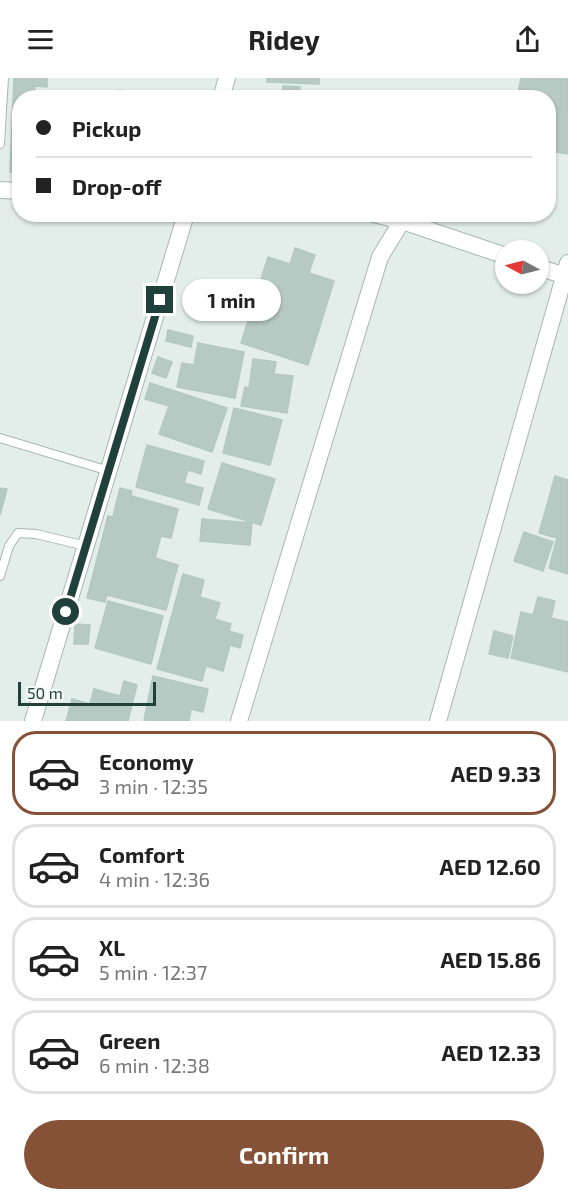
<!DOCTYPE html>
<html lang="en">
<head>
<meta charset="utf-8">
<style>
	body { margin:0; font-family:"Exo 2",sans-serif; background:#f6f6f6; color:#222; height:100vh; display:flex; flex-direction:column; font-size:22px; white-space:nowrap }
	* { box-sizing:border-box; margin:0 }
	p { font-size:20px; color:#767676 }
	.icon { flex:none; width:33px; height:33px; fill:none; stroke:currentColor; stroke-width:2; stroke-linecap:round; stroke-linejoin:round }
	.map { position:relative; height:643px; overflow:hidden }
	.panel { display:flex; flex-direction:column; background:#fff; flex:1 }
	.panel>* { flex:none }
	.hud { position:absolute; left:12px; top:12px; width:544px; height:132px; border-radius:24px; box-shadow:0 2px 4px #0004; display:grid; align-content:center; height:132px; padding:0 24px; background:#fff }
	.needle { width:39px; rotate:277deg }
	.buttons { position:absolute; left:495px; top:162px; display:grid; gap:12px }
	.buttons a { display:grid; place-items:center; width:54px; height:54px; border-radius:50%; background:#fff; box-shadow:0 2px 4px #0004; font-size:30px }
	.scale { position:absolute; left:18px; bottom:15px; width:138px; box-sizing:border-box; padding-left:6px; border:3px solid #20413b; border-top:0; font-size:16px; line-height:21px; white-space:nowrap; color:#20413b; -webkit-text-stroke:4px #f4faf7; paint-order:stroke }
	.end { position:absolute; width:27px; height:27px; margin:-14px; border:8px solid #20413b; background:#fff; box-shadow:0 0 0 3px #fff }
	.from { border-radius:50% }
	.bubble { position:absolute; height:42px; border-radius:21px; background:#fff; box-shadow:0 2px 4px #0004; font-size:20px; font-weight:700; line-height:42px; text-align:center }
	.hud b { display:flex; align-items:center; gap:21px; height:57px; font-size:22px }
	.hud b+b { border-top:2px solid #e0e0e0 }
	.hud i { width:15px; height:15px; background:#222 }
	ul { padding:10px 0 0; list-style:none }
	li { display:flex; align-items:center; gap:18px; height:84px; margin:0 12px 9px; padding:0 12px; border:3px solid #e0e0e0; border-radius:24px }
	li div { flex:1 }
	li b { display:block; font-size:22px }
	li em { font-style:normal; font-weight:700 }
	li.current { border-color:#855137 }
	li>.icon { width:54px; height:54px; stroke-width:1.5 }
	.cta { display:flex; gap:12px; margin-top:auto; padding:12px 24px }
	.cta a { flex:1; height:69px; border-radius:36px; background:#855137; color:#fff; font-size:24px; font-weight:700; line-height:69px; text-align:center }
	header { display:flex; justify-content:space-between; align-items:center; height:78px; padding:0 24px; background:#fff; font-size:27px; font-weight:700 }
	.map>svg:first-child { display:block }
	.building { fill:#b7c9c3; stroke:#b4c8c2; stroke-width:1.5 }
	.lines { fill:none; stroke-linecap:round; stroke-linejoin:round }
	.lane-casing { stroke:#a5b7b2; stroke-width:10 }
	.street-casing { stroke:#a5b7b2; stroke-width:18 }
	.lane { stroke:#fff; stroke-width:8 }
	.street { stroke:#fff; stroke-width:16 }
	.route { stroke:#20413b; stroke-width:8 }
</style>
</head>
<body>
<header><svg class="icon" aria-label="menu" viewBox="0 0 24 24"><path d="M4 6h16M4 12h16M4 18h16"/></svg>Ridey<svg class="icon" aria-label="share" viewBox="0 0 24 24"><path d="M12 15V3M7 8l5-5 5 5M5 13v7h14v-7"/></svg></header>
<div class="map">
<svg width="568" height="643" viewBox="0 0 568 643">
	<rect width="100%" height="100%" fill="#e3eeea"/>
	<g class="building">
		<path d="M14 0H47V9L35 8 34 20H20V94H10Z"/>
		<path d="M267 0H319V6L267 4Z"/>
		<path d="M521 0 568 1V76L549 73V20H517Z"/>
		<path d="M283 8 300 9V20H253V17L282 19Z"/>
		<path d="M121 12 122 20H59Z"/>
		<path d="M295 170 315 177 309 195 334 203 308 287 241 265 268 179 290 186Z"/>
		<path d="M168 252 193 258 191 269 166 263Z"/>
		<path d="M198 265 244 274 235 320 177 309 182 285 194 287Z"/>
		<path d="M158 279 172 284 166 300 152 295Z"/>
		<path d="M253 281 276 284 274 296 293 298 287 335 241 328 245 309 249 310Z"/>
		<path d="M150 305 227 330 212 374 159 356 169 328 145 321Z"/>
		<path d="M234 330 282 342 270 387 223 375Z"/>
		<path d="M147 367 204 383 201 396 188 392 184 405 203 410 199 427 136 409Z"/>
		<path d="M222 385 275 401 261 447 208 431Z"/>
		<path d="M555 398 568 402V496L549 490 557 460 539 455Z"/>
		<path d="M0 410 7 411 0 437Z"/>
		<path d="M120 410 132 413 125 441 113 438Z"/>
		<path d="M132 418 178 431 171 460 161 458 155 480 178 487 166 532 107 517 105 524 87 520 108 438 126 442Z"/>
		<path d="M202 441 252 445 250 467 200 463Z"/>
		<path d="M524 454 553 464 543 493 514 483Z"/>
		<path d="M183 496 204 502 200 519 220 525 215 541 231 546 229 553 243 557 240 570 230 567 223 593 206 588 202 603 157 591Z"/>
		<path d="M538 519 555 523 551 540 568 544V594L511 580 521 534 533 537Z"/>
		<path d="M108 523 163 538 151 586 95 570Z"/>
		<path d="M75 546 90 547 88 566H74Z"/>
		<path d="M494 553 513 558 508 580 489 576Z"/>
		<path d="M153 598 208 611 203 634 191 631 189 643 144 642Z"/>
		<path d="M124 603 137 607 128 643H66L72 621 90 626 94 611 120 618Z"/>
	</g>
	<g class="lines">
		<g class="lane-casing">
			<g id="lane">
				<path d="M0 66 4 0"/>
				<path d="M0 360 109 393"/>
				<path d="M0 498 9 468 18 455 36 456 86 468"/>
			</g>
		</g>
		<g class="street-casing">
			<g id="street">
				<path d="M221 20 227 0"/>
				<path d="M0 112 20 113"/>
				<path d="M374 136 402 143 506 178"/>
				<path d="M538 189 565 198"/>
				<path d="M33 643 186 136"/>
				<path d="M239 643 380 179 402 143"/>
				<path d="M438 643 568 185"/>
			</g>
		</g>
		<use href="#lane" class="lane"/>
		<use href="#street" class="street"/>
	</g>
	<g class="lines">
		<path class="route" d="M66 534 160 222"/>
	</g>
</svg>
<div class="buttons">
<a><svg class="needle" viewBox="-14 -14 28 28"><path d="M0-13l5 13h-10z" fill="#e53935"/><path d="M0 13l5-13h-10z" fill="#767676"/></svg></a>
</div>
<div class="scale">50 m</div>
<i class="end from" style="left:66px;top:534px"></i>
<i class="end" style="left:160px;top:222px"></i>
<div class="bubble" style="left:182px;top:201px;width:99px">1 min</div>
<div class="hud">
<b><i class="from"></i>Pickup</b>
<b><i></i>Drop-off</b>
</div>
</div>
<section class="panel">
<ul>
<li class="current"><svg class="icon" aria-label="car" viewBox="0 0 24 24"><path d="M5 17H2v-5l4-1 3-4h7l3 4 3 1v5h-3M9 17h6M6 11h13"/><circle cx="7" cy="17" r="2"/><circle cx="17" cy="17" r="2"/></svg><div><b>Economy</b><p>3 min · 12:35</p></div><em>AED 9.33</em></li>
<li><svg class="icon" aria-label="car" viewBox="0 0 24 24"><path d="M5 17H2v-5l4-1 3-4h7l3 4 3 1v5h-3M9 17h6M6 11h13"/><circle cx="7" cy="17" r="2"/><circle cx="17" cy="17" r="2"/></svg><div><b>Comfort</b><p>4 min · 12:36</p></div><em>AED 12.60</em></li>
<li><svg class="icon" aria-label="car" viewBox="0 0 24 24"><path d="M5 17H2v-5l4-1 3-4h7l3 4 3 1v5h-3M9 17h6M6 11h13"/><circle cx="7" cy="17" r="2"/><circle cx="17" cy="17" r="2"/></svg><div><b>XL</b><p>5 min · 12:37</p></div><em>AED 15.86</em></li>
<li><svg class="icon" aria-label="car" viewBox="0 0 24 24"><path d="M5 17H2v-5l4-1 3-4h7l3 4 3 1v5h-3M9 17h6M6 11h13"/><circle cx="7" cy="17" r="2"/><circle cx="17" cy="17" r="2"/></svg><div><b>Green</b><p>6 min · 12:38</p></div><em>AED 12.33</em></li>
</ul>
<div class="cta"><a>Confirm</a></div>
</section>
</body>
</html>
